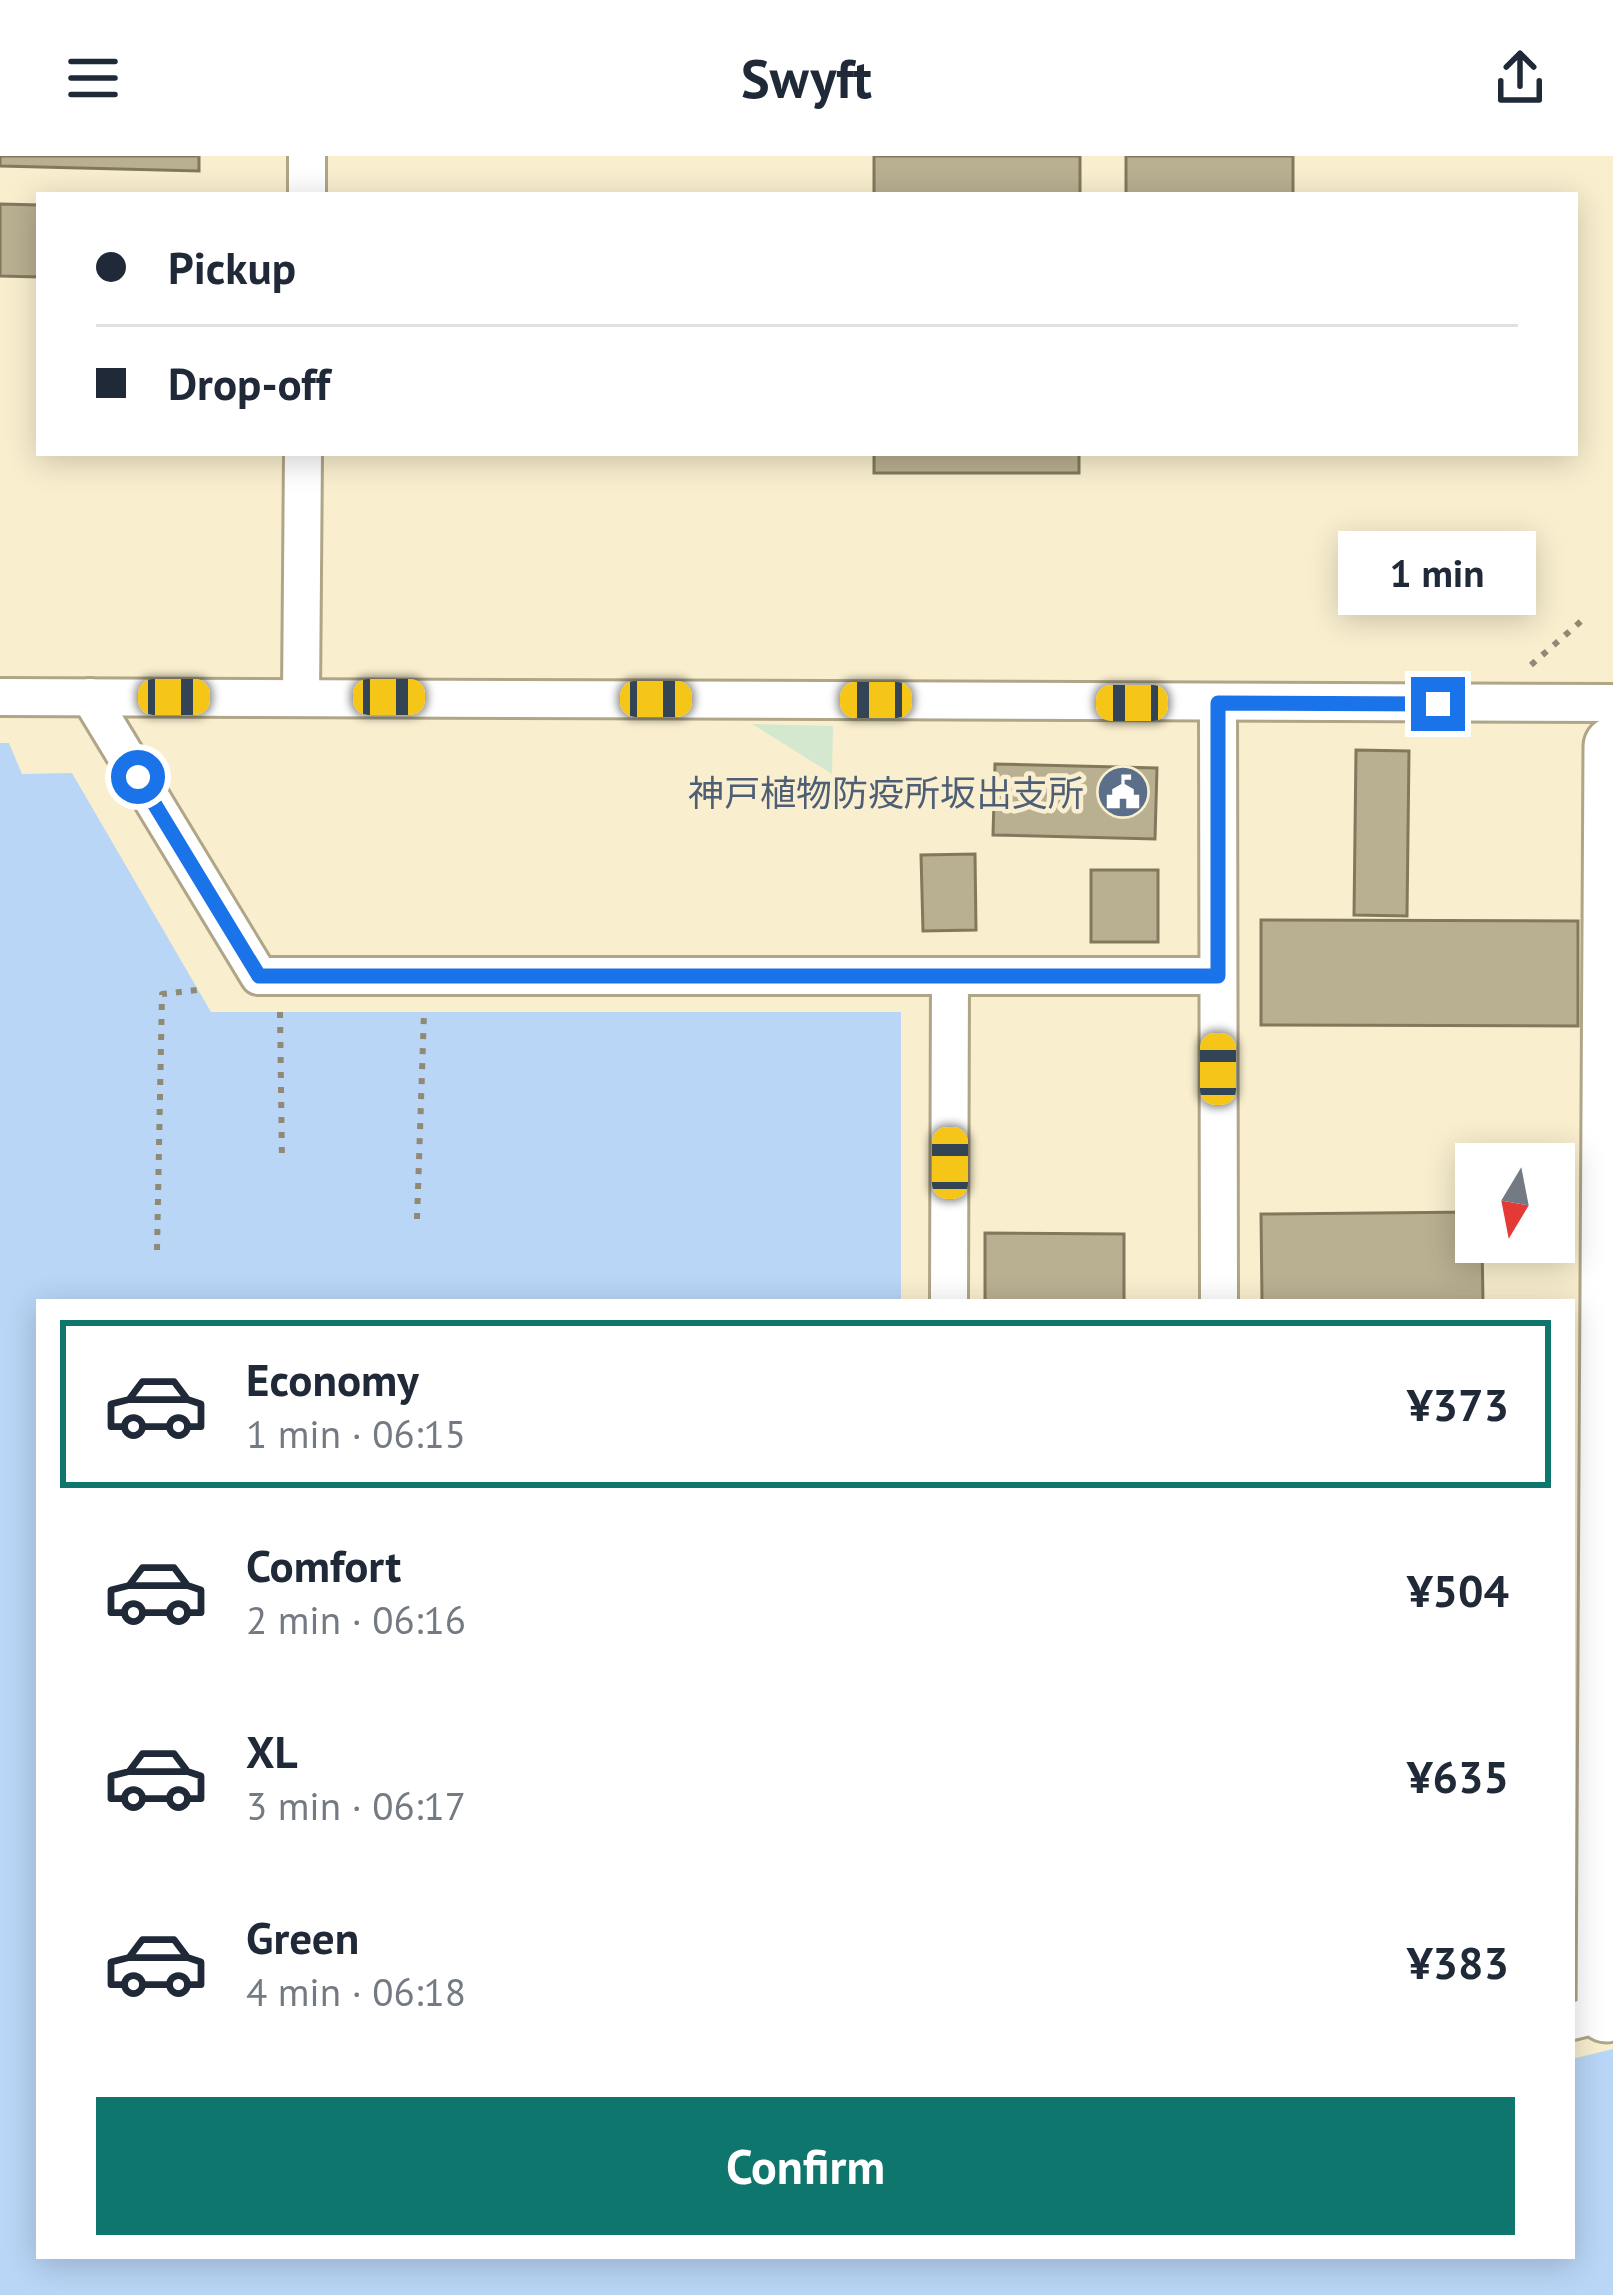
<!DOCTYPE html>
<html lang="en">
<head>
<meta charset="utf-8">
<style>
	body { margin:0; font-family:"PT Sans","Noto Sans JP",sans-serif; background:#f6f6f7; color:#1f2937; height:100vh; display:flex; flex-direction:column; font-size:45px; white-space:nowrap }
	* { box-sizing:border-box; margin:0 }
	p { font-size:39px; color:#747a83 }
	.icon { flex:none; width:66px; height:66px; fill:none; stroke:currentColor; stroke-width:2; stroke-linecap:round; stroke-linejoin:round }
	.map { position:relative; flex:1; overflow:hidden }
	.drawer { position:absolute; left:36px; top:1143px; width:1539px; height:960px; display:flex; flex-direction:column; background:#fff; border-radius:0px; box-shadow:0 6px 30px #0003 }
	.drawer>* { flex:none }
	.hud { position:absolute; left:36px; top:36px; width:1542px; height:264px; border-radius:0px; box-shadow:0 6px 30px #0003; display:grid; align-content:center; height:264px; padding:0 60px; background:#fff }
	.needle { width:78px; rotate:190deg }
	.tools { position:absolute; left:1455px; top:987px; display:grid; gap:24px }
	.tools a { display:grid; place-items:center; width:120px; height:120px; border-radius:0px; background:#fff; box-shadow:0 6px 30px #0003; font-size:60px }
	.end { position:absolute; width:54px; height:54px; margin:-27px; border:15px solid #1a73e8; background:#fff; box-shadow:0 0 0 6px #fff }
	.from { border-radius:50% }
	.bubble { position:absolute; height:84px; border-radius:0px; background:#fff; box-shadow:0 6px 30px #0003; font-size:39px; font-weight:600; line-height:84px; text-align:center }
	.car { position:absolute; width:36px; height:72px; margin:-36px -18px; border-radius:15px; box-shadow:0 0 9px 3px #0007; background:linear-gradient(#f5c518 24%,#345 0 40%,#f5c518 0 76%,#345 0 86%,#f5c518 0) }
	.hud b { display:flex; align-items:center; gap:42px; height:114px; font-size:45px }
	.hud b+b { border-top:3px solid #e0e1e3 }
	.hud i { width:30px; height:30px; background:#1f2937 }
	ul { padding:21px 0 0; list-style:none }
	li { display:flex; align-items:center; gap:36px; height:168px; margin:0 24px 18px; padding:0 36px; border:6px solid transparent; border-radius:0px }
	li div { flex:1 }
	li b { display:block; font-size:45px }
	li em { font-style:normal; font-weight:600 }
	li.active { border-color:#0f766e }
	li>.icon { width:108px; height:108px; stroke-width:1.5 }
	.button { display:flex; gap:24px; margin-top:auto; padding:24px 60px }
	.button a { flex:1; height:138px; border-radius:0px; background:#0f766e; color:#fff; font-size:48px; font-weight:600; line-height:138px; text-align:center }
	header { display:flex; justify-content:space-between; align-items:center; height:156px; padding:0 60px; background:#fff; font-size:54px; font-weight:600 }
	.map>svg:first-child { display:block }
	.green { fill:#d3e8ce }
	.water { fill:#b9d6f7 }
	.building { fill:#b9af91; stroke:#82795d; stroke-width:3 }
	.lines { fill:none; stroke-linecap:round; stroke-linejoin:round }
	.minor-casing { stroke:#afa587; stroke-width:42 }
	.primary-casing { stroke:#afa587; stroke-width:63 }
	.path { stroke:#908974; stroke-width:6; stroke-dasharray:6 9; stroke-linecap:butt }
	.minor { stroke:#fff; stroke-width:36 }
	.primary { stroke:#fff; stroke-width:57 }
	.route { stroke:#1a73e8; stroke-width:15 }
	.labels { text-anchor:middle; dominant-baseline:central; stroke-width:9; stroke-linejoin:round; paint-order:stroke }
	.service-label { font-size:36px; fill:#4e5e75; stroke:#f9efcf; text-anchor:end }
</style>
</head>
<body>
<header><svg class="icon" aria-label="menu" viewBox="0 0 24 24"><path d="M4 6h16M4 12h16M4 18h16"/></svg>Swyft<svg class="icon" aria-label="share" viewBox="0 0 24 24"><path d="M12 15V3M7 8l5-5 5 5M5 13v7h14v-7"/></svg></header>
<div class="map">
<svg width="1613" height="2139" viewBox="0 0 1613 2139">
	<rect width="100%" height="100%" fill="#f9efcf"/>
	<path class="green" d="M752 568 833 570 832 618Z"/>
	<path class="water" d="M0 587H9L22 618 72 617 211 856H901V1146H39V2100H1572V1903L1613 1893V2139H0Z"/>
	<g class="building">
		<path d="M0 0H199V15L0 10Z"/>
		<rect x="874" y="0" width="206" height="39"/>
		<rect x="1126" y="0" width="167" height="39"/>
		<path d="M0 48 39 49V121L0 120Z"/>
		<rect x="874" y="297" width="205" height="20"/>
		<path d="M1356 594 1409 595 1407 760 1354 759Z"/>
		<path d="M995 608 1157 612 1155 683 993 679Z"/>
		<path d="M975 698 976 774 923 775 921 699Z"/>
		<rect x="1091" y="714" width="67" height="72"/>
		<path d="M1261 764 1578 765V870L1261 869Z"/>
		<path d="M1476 1056V1086H1482L1483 1146H1262L1261 1058Z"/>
		<path d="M985 1077 1124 1078V1146H985Z"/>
	</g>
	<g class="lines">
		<g class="minor-casing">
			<g id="minor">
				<path d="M307 39V0"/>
				<path d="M301 540 303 297"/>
				<path d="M0 541 1613 547"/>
				<path d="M90 541 259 820H1218"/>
				<path d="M1218 547 1219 1146"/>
				<path d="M949 1146 950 823"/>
				<path d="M1572 1865 1613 1855"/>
			</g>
		</g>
		<g class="primary-casing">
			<path id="primary" d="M1606 1857 1613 590"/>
		</g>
		<g class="path">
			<path d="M1531 509 1587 460"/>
			<path d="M280 856 282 1006"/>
			<path d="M417 1063 424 857"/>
			<path d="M157 1094 162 838 197 834"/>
		</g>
		<use href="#minor" class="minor"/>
		<use href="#primary" class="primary"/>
	</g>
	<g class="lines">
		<path class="route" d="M138 621 259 820H1218V547L1438 548"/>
	</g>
	<defs>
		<g id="civic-disc" transform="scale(2.7)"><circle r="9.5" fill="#5c6f8a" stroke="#f9efcf"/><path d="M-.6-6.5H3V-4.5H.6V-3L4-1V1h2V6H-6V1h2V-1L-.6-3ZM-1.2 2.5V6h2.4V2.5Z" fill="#fff"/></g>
	</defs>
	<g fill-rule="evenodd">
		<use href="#civic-disc" x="1123" y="636"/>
	</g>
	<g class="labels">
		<g class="service-label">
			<text x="1084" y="636">神戸植物防疫所坂出支所</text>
		</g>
	</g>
</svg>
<div class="tools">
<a><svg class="needle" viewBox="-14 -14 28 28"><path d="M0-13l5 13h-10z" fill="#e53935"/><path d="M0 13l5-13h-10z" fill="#747a83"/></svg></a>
</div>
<i class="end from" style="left:138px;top:621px"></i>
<i class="end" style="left:1438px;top:548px"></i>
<div class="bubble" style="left:1338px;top:375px;width:198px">1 min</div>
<i class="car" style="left:174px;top:541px;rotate:90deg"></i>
<i class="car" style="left:389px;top:541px;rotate:90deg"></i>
<i class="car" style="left:656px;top:543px;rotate:90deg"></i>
<i class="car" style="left:876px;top:544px;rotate:270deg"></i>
<i class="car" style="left:1132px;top:547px;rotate:270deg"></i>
<i class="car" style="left:1218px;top:913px;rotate:0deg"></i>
<i class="car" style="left:950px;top:1007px;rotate:0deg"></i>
<div class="hud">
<b><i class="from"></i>Pickup</b>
<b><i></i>Drop-off</b>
</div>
<section class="drawer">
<ul>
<li class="active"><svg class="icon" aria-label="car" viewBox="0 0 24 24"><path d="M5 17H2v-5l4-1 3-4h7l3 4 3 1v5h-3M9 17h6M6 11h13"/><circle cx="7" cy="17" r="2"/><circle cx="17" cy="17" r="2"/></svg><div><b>Economy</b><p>1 min · 06:15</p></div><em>¥373</em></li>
<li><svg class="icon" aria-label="car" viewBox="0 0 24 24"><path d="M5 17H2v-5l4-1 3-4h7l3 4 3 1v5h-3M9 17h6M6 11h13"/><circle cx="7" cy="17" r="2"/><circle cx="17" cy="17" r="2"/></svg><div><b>Comfort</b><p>2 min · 06:16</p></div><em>¥504</em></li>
<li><svg class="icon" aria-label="car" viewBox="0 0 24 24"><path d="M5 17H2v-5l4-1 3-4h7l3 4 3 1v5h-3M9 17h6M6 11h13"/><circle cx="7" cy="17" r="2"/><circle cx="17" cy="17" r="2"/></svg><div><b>XL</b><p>3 min · 06:17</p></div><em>¥635</em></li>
<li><svg class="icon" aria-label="car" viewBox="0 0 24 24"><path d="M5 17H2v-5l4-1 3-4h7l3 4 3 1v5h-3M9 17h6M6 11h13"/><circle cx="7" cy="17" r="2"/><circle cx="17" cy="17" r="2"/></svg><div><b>Green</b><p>4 min · 06:18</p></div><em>¥383</em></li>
</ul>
<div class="button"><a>Confirm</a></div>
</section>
</div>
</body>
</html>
